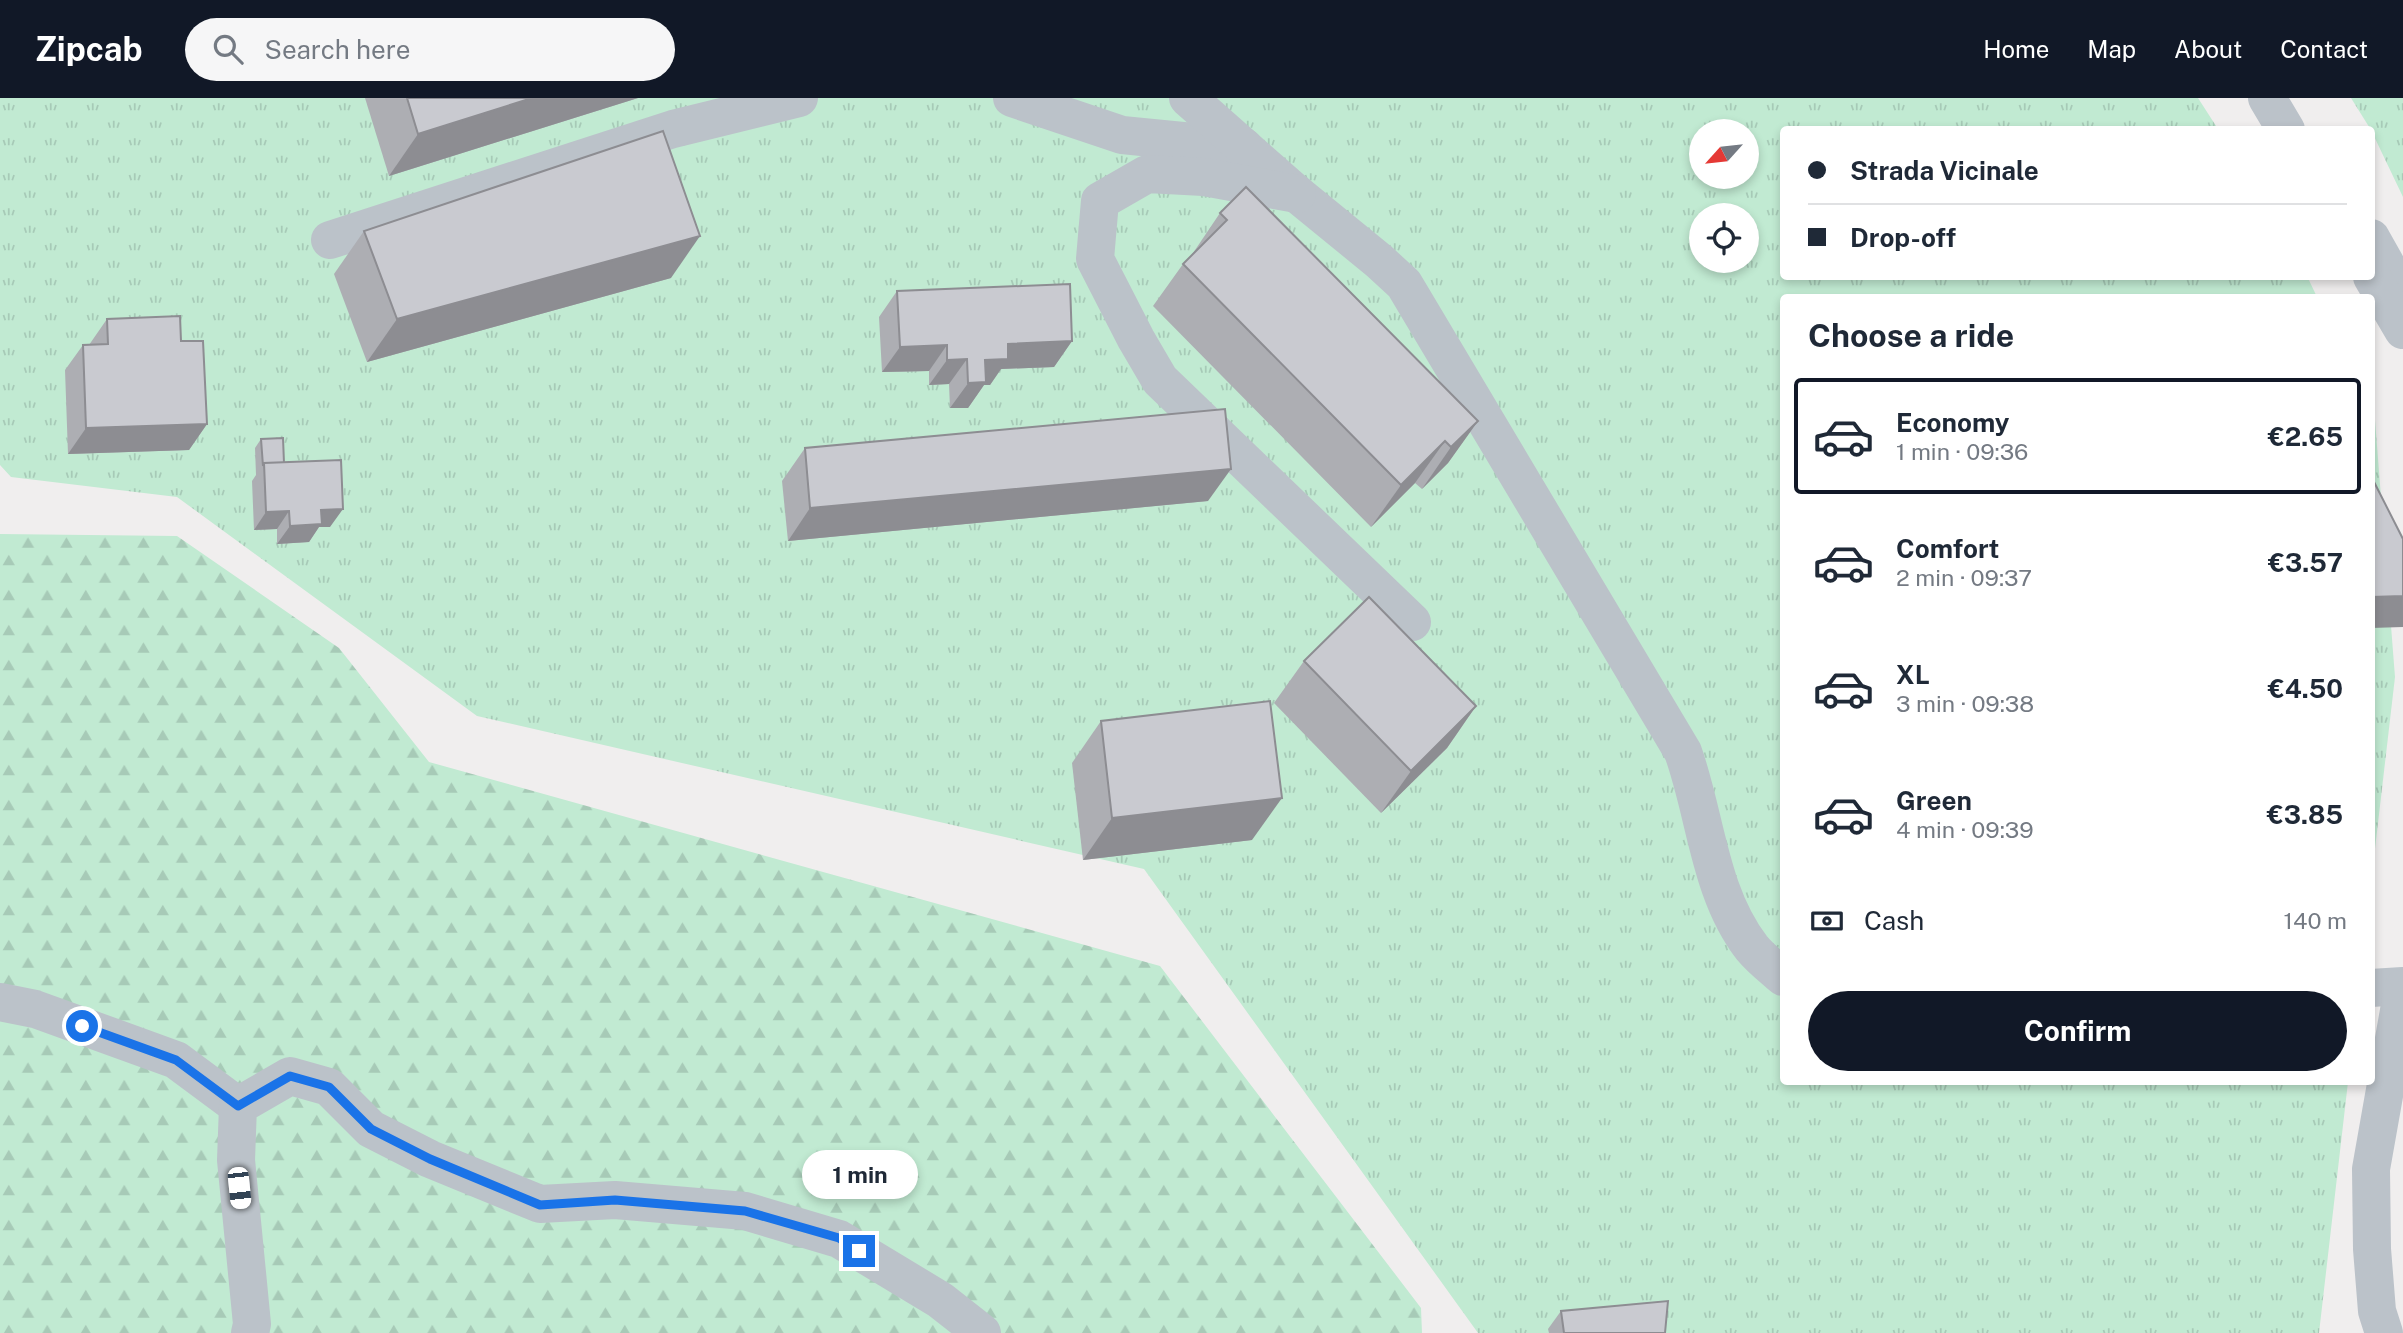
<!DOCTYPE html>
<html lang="en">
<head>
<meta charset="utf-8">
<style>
	body { margin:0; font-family:"Public Sans",sans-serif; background:#f6f6f7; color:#1f2937; height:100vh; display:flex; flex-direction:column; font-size:26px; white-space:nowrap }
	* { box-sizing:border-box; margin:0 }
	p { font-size:23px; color:#747a83 }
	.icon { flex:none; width:38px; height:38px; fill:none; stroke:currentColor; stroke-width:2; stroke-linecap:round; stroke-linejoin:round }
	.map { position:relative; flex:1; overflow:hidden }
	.panel { position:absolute; left:1780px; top:196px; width:595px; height:791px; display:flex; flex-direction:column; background:#fff; border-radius:7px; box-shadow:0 4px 10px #0003 }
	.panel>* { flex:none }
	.top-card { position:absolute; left:1780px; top:28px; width:595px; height:154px; border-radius:7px; box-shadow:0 4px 10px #0003; display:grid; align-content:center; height:154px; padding:0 28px; background:#fff }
	.needle { width:46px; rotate:243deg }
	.tools { position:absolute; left:1689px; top:21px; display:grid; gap:14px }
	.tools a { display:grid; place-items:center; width:70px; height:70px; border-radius:50%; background:#fff; box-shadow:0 4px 10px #0003; font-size:35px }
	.end { position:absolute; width:32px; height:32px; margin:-16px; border:9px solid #1a73e8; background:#fff; box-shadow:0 0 0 4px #fff }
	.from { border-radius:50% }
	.bubble { position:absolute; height:49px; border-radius:24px; background:#fff; box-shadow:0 4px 10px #0003; font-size:23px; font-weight:700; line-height:49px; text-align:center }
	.car { position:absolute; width:21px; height:42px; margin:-21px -10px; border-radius:9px; box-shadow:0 0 5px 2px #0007; background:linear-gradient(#fff 24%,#345 0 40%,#fff 0 76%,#345 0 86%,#fff 0) }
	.top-card b { display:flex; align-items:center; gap:24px; height:66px; font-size:26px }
	.top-card b+b { border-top:2px solid #e0e1e3 }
	.top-card i { width:18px; height:18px; background:#1f2937 }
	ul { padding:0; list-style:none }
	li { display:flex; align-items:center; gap:21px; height:116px; margin:0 14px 10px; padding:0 14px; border:4px solid transparent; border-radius:7px }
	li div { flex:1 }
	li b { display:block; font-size:26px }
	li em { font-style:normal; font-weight:700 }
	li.current { border-color:#111827 }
	li>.icon { width:63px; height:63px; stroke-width:1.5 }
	h2 { padding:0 28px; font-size:32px; line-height:84px }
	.pay { display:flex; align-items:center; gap:18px; height:77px; padding:0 28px; font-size:26px }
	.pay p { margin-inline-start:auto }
	.cta { display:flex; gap:14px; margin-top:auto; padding:14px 28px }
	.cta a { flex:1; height:80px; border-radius:42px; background:#111827; color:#fff; font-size:28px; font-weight:700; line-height:80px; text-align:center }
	header { display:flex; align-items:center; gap:42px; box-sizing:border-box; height:98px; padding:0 35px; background:#111827; color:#fff }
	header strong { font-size:33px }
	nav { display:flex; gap:38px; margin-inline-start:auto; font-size:24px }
	.search { width:490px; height:63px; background:#f6f6f7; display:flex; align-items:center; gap:18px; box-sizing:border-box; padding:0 24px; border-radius:38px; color:#747a83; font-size:26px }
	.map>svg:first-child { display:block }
	.grass { fill:url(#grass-tufts); fill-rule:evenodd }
	.forest { fill:url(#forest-firs) }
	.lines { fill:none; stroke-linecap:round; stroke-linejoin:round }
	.minor { stroke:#bbc2c9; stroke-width:38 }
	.wall { fill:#adaeb3 }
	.shaded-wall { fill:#8d8d92 }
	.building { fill:#c9cad0; stroke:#8d8d92; stroke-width:2 }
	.route { stroke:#1a73e8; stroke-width:9 }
</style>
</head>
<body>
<header>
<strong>Zipcab</strong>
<div class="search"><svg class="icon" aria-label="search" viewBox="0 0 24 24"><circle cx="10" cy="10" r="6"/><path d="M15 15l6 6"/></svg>Search here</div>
<nav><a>Home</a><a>Map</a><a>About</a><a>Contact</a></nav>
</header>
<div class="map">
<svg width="2403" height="1235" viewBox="0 0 2403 1235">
	<defs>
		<pattern id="grass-tufts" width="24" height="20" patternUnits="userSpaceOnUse" patternTransform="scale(1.75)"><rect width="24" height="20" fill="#c1ead2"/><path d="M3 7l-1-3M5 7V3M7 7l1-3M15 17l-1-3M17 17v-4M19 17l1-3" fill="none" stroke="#a7cab7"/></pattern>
		<pattern id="forest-firs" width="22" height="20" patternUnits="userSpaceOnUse" patternTransform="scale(1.75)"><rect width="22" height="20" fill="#c1ead2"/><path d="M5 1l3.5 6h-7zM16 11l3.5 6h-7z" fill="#a7cab7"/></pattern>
	</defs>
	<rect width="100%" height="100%" fill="#f0eeee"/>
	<g class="grass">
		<path d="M0 0H2198L2218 31 1783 32V178H2307L2317 199 1783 200V984H2348L2319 1235H1478L1144 771 477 618 177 399 11 379 0 367ZM1701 33H1746V79H1701ZM1701 117H1746V163H1701Z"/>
		<path d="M2351 0H2403V99L2371 32Z"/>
		<path d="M2371 316 2375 322 2395 579 2371 785Z"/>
	</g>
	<path class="forest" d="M0 436 177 438 339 550 429 664 1160 868 1421 1210 1422 1235H0Z"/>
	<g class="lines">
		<g class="minor">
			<path d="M1012 0 1122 37 1244 49"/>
			<path d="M1188 0 1297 96 1379 163 1404 186 1683 654C1706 718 1709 795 1752 850 1761 861 1773 870 1783 879"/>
			<path d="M2267 0 2286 32"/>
			<path d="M1297 96 1204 79 1147 76 1100 103 1095 161 1136 241 1160 282 1412 524"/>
			<path d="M2371 140 2403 197"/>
			<path d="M330 142 673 31 799 0"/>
			<path d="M2372 179 2403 232"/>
			<path d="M2371 890 2403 888"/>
			<path d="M0 904 35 911 176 962 238 1008"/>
			<path d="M250 1235 252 1226 236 1062 238 1008 290 978 329 989 371 1031 430 1061 540 1106 615 1102 745 1113 839 1141 940 1202 982 1235"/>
			<path d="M2384 1235 2377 1213 2372 1151 2371 1071 2403 890"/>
		</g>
	</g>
	<g class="wall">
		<path d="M365 0H638L389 78Z"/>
		<path d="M1220 115 1478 323 1448 365 1422 391 1415 385 1371 429 1153 208 1183 166 1191 158Z"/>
		<path d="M364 133 671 180 367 264 334 176Z"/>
		<path d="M897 193 1072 243 1054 269 1001 271 990 287H984L968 310H950L949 286 929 287V273L882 274 879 219Z"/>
		<path d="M107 221 181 243 207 326 189 352 68 356 65 272 83 247H89Z"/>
		<path d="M261 341 330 429H319L309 444 277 446V431L254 432 252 383 256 377 255 350Z"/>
		<path d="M805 350 1208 403 788 443 782 383Z"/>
		<path d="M1304 563 1476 608 1447 650 1381 715 1274 605Z"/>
		<path d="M1101 623 1252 742 1083 762 1072 665Z"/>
		<path d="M1561 1213 1665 1235H1549L1548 1231Z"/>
	</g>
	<g class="shaded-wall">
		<path d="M532 0H638L389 78 418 36Z"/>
		<path d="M700 138 671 180 367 264 397 221Z"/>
		<path d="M1072 243 1054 269 1001 271 990 287H984L968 310H950L985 262 1008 246Z"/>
		<path d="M947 247 929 273 882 274 900 249Z"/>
		<path d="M967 261 949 286 929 287 947 262Z"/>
		<path d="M1478 323 1448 365 1422 391 1451 349Z"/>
		<path d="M207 326 189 352 68 356 86 330Z"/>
		<path d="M1445 343 1415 385 1371 429 1401 387Z"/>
		<path d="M1231 371 1208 403 788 443 810 410Z"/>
		<path d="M343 411 330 429H319L309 444 277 446 290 428 321 412Z"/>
		<path d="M289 413 277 431 254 432 266 414Z"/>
		<path d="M2403 498V529L2371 530V499Z"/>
		<path d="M1476 608 1447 650 1381 715 1411 673Z"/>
		<path d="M1282 700 1252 742 1083 762 1112 720Z"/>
	</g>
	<g class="building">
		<path d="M407 0H532L418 36Z"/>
		<path d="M663 33 700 138 397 221 364 133Z"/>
		<path d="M1246 89 1478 323 1451 349 1445 343 1401 387 1183 166 1227 122 1220 115Z"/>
		<path d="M1070 186 1072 243 1008 246V261L985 262 986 284 968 285 967 261 947 262V247L900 249 897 193Z"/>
		<path d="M180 218 181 243H203L207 326 86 330 83 247 108 246 107 221Z"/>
		<path d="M1225 311 1231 371 810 410 805 350Z"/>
		<path d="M283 340 284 365H264L263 368 261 341Z"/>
		<path d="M341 362 343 411 321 412 322 426 290 428 289 413 266 414 264 365Z"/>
		<path d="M2371 378 2403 441V498L2371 499Z"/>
		<path d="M1369 499 1476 608 1411 673 1304 563Z"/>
		<path d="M1270 603 1282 700 1112 720 1101 623Z"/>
		<path d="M1668 1203 1665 1235H1564L1561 1213Z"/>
	</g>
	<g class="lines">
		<path class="route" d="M82 928 176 962 238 1008 290 978 329 989 371 1031 430 1061 540 1107 615 1102 745 1113 839 1140 859 1153"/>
	</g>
</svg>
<div class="tools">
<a><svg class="needle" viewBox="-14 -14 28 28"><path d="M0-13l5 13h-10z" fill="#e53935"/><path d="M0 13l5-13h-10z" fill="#747a83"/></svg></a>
<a><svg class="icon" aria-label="locate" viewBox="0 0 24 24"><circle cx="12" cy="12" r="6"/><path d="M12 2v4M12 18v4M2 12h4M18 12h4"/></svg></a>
</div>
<i class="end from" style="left:82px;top:928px"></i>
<i class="end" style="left:859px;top:1153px"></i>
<div class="bubble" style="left:802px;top:1052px;width:116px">1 min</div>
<i class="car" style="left:239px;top:1090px;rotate:174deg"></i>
<div class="top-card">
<b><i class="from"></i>Strada Vicinale</b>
<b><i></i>Drop-off</b>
</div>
<section class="panel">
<h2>Choose a ride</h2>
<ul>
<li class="current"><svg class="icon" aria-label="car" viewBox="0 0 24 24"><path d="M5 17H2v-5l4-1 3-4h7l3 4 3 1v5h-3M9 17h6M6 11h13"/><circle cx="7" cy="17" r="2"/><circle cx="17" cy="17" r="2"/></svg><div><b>Economy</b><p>1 min · 09:36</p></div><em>€2.65</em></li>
<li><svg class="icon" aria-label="car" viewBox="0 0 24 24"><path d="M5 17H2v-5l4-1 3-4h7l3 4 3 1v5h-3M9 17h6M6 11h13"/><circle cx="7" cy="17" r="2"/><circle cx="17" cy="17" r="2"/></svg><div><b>Comfort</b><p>2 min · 09:37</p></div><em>€3.57</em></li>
<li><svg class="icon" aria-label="car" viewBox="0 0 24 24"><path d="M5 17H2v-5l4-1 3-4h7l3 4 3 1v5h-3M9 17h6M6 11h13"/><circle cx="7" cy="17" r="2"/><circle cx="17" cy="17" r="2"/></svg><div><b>XL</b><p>3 min · 09:38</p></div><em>€4.50</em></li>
<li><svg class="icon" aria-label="car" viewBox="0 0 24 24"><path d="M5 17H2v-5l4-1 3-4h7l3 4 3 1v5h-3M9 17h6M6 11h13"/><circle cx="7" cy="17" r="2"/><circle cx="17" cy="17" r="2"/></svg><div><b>Green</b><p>4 min · 09:39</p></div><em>€3.85</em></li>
</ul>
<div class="pay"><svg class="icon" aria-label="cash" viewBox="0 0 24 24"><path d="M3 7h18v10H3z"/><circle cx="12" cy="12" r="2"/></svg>Cash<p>140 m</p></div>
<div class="cta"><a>Confirm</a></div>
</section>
</div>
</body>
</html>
